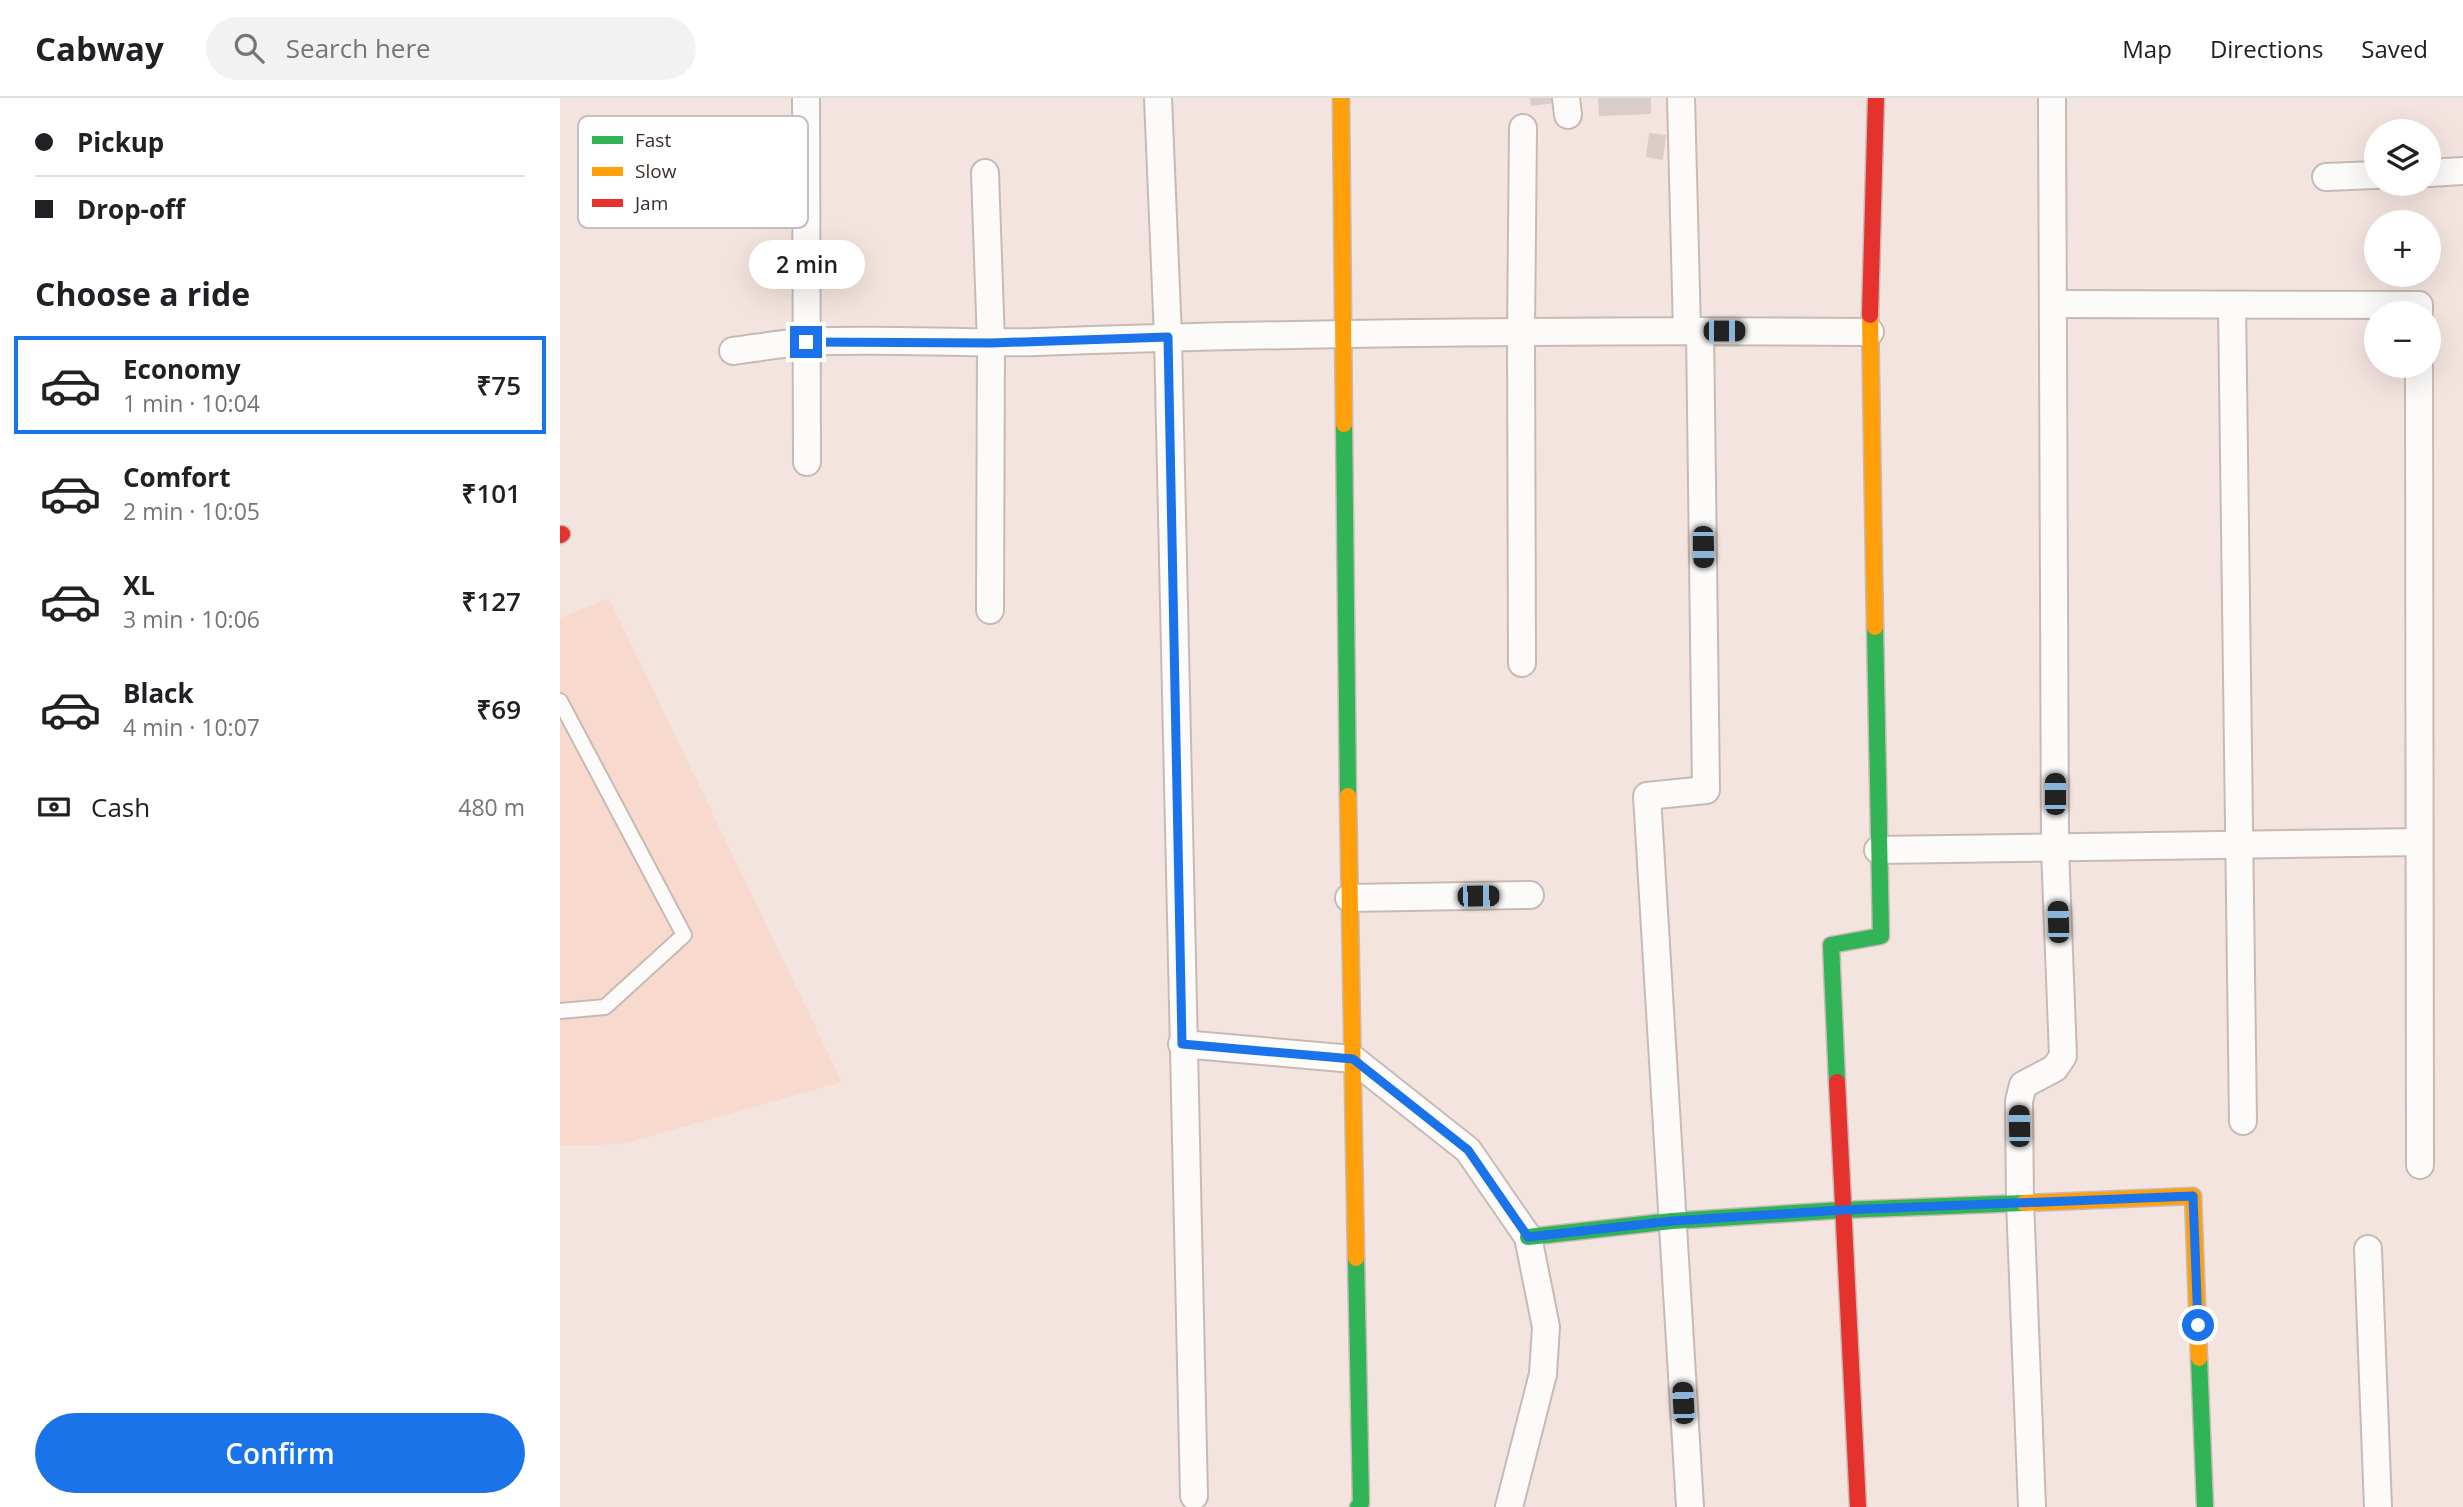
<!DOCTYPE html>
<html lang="en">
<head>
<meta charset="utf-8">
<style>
	body { margin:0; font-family:"Open Sans",sans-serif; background:#f2f2f2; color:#202124; height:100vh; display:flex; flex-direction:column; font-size:26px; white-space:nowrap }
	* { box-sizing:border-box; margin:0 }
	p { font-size:23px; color:#757577 }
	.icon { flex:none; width:38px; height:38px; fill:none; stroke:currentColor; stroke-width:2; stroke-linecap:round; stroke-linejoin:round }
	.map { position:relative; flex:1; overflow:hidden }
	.panel { display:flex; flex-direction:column; background:#fff; width:560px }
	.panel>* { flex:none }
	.banner { display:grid; align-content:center; height:154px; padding:0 35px; background:#fff }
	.tools { position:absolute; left:1804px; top:21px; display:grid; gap:14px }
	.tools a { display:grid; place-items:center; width:77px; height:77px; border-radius:50%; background:#fff; box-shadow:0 7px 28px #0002; font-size:35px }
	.end { position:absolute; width:32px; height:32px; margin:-16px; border:9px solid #1a73e8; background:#fff; box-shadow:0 0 0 4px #fff }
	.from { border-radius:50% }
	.bubble { position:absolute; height:49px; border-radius:24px; background:#fff; box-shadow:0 7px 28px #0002; font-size:23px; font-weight:600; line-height:49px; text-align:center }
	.car { position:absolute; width:21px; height:42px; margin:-21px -10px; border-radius:9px; box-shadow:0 0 5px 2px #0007; background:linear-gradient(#222 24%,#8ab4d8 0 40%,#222 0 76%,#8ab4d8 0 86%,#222 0) }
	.banner b { display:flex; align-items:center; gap:24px; height:66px; font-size:26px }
	.banner b+b { border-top:2px solid #e0e0e0 }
	.banner i { width:18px; height:18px; background:#202124 }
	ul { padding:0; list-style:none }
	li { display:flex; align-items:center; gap:21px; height:98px; margin:0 14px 10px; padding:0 21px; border:4px solid transparent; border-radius:0px }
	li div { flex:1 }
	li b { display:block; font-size:26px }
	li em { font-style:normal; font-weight:600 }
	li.active { border-color:#1a73e8 }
	li>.icon { width:63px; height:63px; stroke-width:1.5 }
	h2 { padding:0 35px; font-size:32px; line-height:84px }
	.pay { display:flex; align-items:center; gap:18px; height:77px; padding:0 35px; font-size:26px }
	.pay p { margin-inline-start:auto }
	.cta { display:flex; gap:14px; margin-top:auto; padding:14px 35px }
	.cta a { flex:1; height:80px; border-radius:42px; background:#1a73e8; color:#fff; font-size:28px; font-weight:600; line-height:80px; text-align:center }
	header { display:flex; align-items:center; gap:42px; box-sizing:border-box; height:98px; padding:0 35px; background:#fff; border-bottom:2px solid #e0e0e0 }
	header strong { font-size:33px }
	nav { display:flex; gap:38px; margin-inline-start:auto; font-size:24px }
	.search { width:490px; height:63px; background:#f2f2f2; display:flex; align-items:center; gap:18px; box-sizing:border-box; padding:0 24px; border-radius:38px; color:#757577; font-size:26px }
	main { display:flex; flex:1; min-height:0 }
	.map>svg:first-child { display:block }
	.built { fill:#f8d9ce }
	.building { fill:#daccc7 }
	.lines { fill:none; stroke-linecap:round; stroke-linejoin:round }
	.lane-casing { stroke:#c7bab5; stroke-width:18 }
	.street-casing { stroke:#c7bab5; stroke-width:30 }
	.fast-casing { stroke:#c7bab5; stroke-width:19 }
	.slow-casing { stroke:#c7bab5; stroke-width:19 }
	.jam-casing { stroke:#c7bab5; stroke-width:19 }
	.lane { stroke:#fdfbfa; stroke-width:14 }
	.street { stroke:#fdfbfa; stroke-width:26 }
	.fast { stroke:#30b455; stroke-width:16 }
	.slow { stroke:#ff9f0a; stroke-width:16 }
	.jam { stroke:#e5322d; stroke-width:16 }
	.route { stroke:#1a73e8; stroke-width:9 }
	.key { fill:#fff; stroke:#c4c0bf; stroke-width:2 }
	.key-label { font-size:19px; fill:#3b2e29 }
</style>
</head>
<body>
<header>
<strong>Cabway</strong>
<div class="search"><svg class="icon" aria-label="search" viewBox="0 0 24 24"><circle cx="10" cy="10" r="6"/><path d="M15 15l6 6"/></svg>Search here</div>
<nav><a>Map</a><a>Directions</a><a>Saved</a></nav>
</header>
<main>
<section class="panel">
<div class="banner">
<b><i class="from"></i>Pickup</b>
<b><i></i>Drop-off</b>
</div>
<h2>Choose a ride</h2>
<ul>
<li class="active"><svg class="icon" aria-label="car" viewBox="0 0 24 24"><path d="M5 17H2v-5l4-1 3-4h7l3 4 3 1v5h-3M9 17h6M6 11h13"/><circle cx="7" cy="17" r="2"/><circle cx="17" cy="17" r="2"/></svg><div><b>Economy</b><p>1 min · 10:04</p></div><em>₹75</em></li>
<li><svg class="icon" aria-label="car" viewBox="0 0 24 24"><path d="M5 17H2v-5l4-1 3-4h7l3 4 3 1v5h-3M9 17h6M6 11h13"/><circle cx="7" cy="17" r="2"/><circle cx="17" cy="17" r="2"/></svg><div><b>Comfort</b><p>2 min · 10:05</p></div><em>₹101</em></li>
<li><svg class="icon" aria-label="car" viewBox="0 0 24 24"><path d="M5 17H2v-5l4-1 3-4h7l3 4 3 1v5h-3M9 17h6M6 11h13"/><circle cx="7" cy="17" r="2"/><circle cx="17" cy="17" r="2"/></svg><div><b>XL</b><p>3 min · 10:06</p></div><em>₹127</em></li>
<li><svg class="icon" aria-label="car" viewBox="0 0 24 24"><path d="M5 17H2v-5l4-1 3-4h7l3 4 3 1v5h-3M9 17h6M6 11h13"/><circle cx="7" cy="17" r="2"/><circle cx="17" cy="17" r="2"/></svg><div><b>Black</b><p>4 min · 10:07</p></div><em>₹69</em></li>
</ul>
<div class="pay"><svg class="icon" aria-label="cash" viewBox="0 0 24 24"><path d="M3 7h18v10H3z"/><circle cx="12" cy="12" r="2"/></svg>Cash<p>480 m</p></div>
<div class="cta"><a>Confirm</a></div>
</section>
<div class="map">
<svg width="1903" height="1409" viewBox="0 0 1903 1409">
	<rect width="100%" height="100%" fill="#f4e4df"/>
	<path class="built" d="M49 500 282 984 63 1046 0 1048V520Z"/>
	<g class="building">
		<path d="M970 0H994L995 5 971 8Z"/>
		<path d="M1038 0H1091V16L1039 18Z"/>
		<path d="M1089 35 1106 37 1103 62 1086 59Z"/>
	</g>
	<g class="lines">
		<g class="lane-casing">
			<path id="lane" d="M0 603 124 837 45 909 0 913"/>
		</g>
		<g class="street-casing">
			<g id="street">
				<path d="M246 0 247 364"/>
				<path d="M598 0 608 239 634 1398"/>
				<path d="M1006 0 1008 17"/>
				<path d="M1121 0 1127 233"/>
				<path d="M425 75 431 245 430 512"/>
				<path d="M1869 75 1903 73"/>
				<path d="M1766 79 1816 77"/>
				<path d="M1494 206 1859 207V215"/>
				<path d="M1672 207 1683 1023"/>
				<path d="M173 253C197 250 222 245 246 244 322 240 399 246 475 244 753 234 1032 232 1310 234"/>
				<path d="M1859 268 1860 1067"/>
				<path d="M962 565 961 235 963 30"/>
				<path d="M1318 752 1858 744"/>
				<path d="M789 800 970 797"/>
				<path d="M622 946 793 961 908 1052 968 1139 986 1229 983 1276 949 1409"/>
				<path d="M1808 1151 1818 1409"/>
				<path d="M1130 1409 1087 698 1146 692 1140 233"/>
				<path d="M1472 1409 1460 1103 1459 1003 1463 987 1495 970 1503 958 1495 751 1492 0"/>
			</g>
		</g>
		<g class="fast-casing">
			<g id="fast">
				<path d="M784 326 788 698"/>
				<path d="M1277 984 1271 847 1321 838 1315 529"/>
				<path d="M968 1139 1112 1123 1282 1112 1464 1105"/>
				<path d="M796 1160 801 1405 798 1409"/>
				<path d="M1639 1260 1645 1409"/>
			</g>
		</g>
		<g class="slow-casing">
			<g id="slow">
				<path d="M781 0 784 326"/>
				<path d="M1310 217 1315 529"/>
				<path d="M788 698 796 1160"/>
				<path d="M1464 1105 1633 1098 1639 1260"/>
			</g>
		</g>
		<g class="jam-casing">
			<g id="jam">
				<path d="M1310 217 1316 0"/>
				<path d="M0 437 2 436"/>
				<path d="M1277 984 1298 1409"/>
			</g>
		</g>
		<use href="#lane" class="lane"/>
		<use href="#street" class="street"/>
		<use href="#fast" class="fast"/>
		<use href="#slow" class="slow"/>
		<use href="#jam" class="jam"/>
	</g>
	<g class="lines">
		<path class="route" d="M246 244 431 245 608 239 622 946 793 961 908 1052 968 1139 1112 1123 1282 1112 1633 1098 1638 1227"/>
	</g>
	<rect x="18" y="18" width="230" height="112" rx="10" class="key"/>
	<rect x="32" y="38" width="31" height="8" fill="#30b455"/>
	<rect x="32" y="69" width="31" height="9" fill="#ff9f0a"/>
	<rect x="32" y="101" width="31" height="8" fill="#e5322d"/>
	<g class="key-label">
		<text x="75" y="49">Fast</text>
		<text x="75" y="80">Slow</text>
		<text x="75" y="112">Jam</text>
	</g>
</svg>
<div class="tools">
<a><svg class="icon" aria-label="layers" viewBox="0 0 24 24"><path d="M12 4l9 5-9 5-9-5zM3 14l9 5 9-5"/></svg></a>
<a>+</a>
<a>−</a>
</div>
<i class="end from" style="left:1638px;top:1227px"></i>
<i class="end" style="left:246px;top:244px"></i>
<div class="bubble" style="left:189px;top:142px;width:116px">2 min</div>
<i class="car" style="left:1164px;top:233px;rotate:90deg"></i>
<i class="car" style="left:1143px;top:449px;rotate:179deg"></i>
<i class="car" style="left:1495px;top:696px;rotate:0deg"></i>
<i class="car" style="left:918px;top:798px;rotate:89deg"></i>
<i class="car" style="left:1498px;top:824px;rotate:358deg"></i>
<i class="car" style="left:1459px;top:1028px;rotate:359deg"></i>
<i class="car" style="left:1123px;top:1305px;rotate:357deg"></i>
</div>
</main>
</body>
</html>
